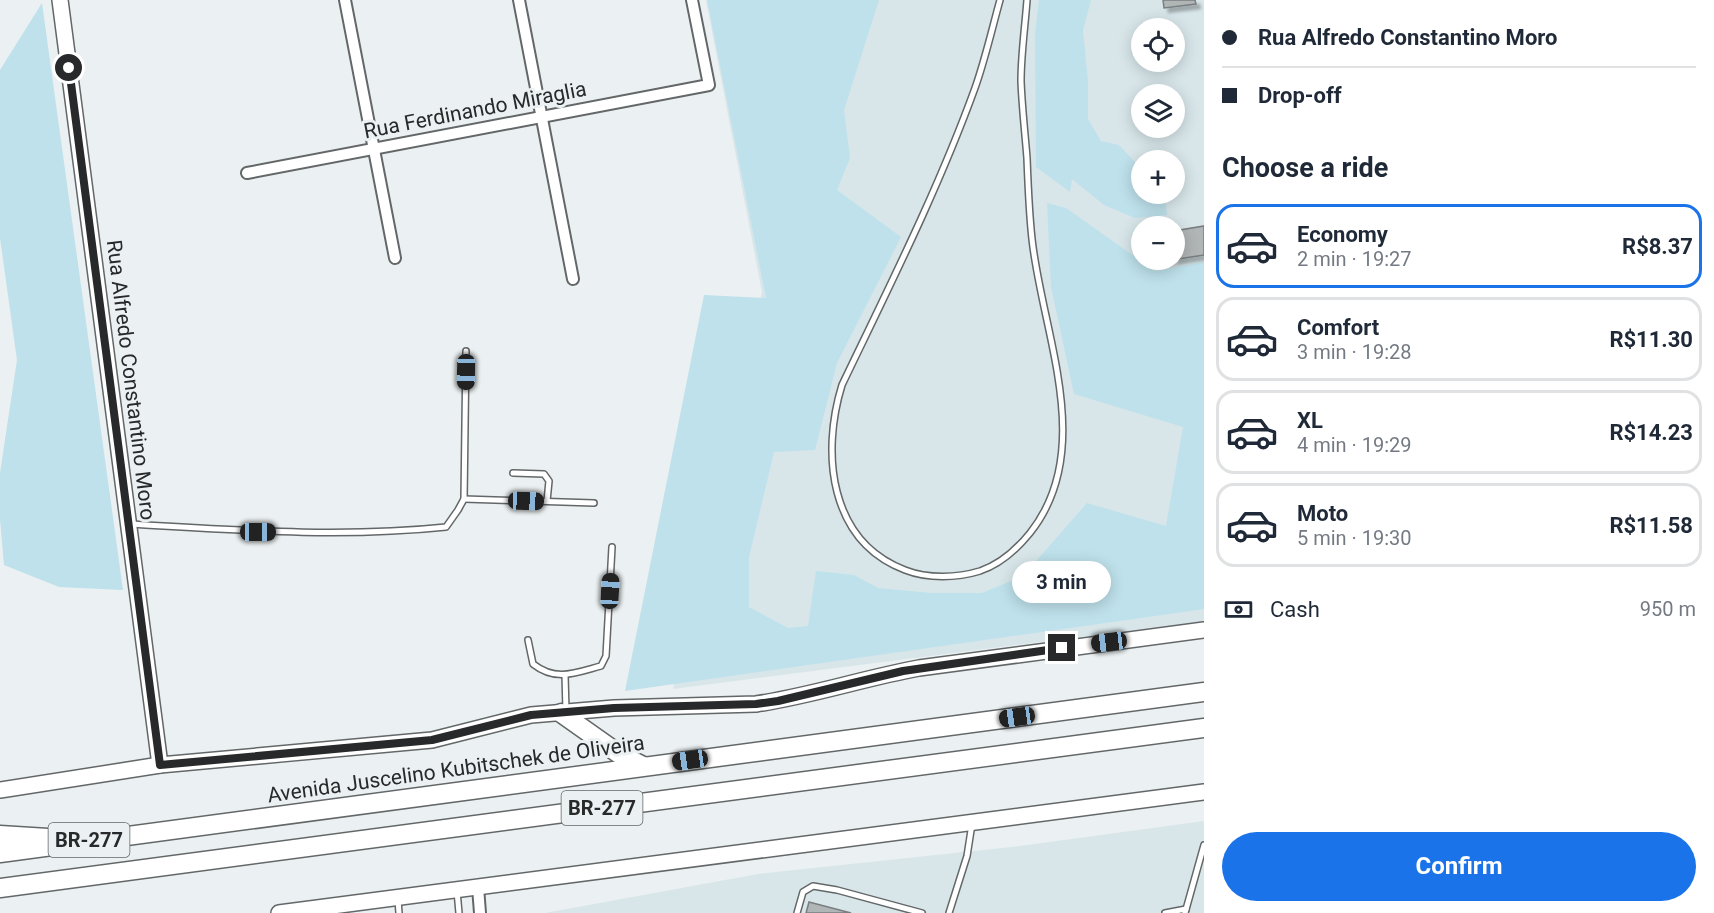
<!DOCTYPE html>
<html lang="en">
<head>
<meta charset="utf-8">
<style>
	body { margin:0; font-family:Roboto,sans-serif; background:#f2f2f3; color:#1f2937; height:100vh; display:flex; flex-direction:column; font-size:22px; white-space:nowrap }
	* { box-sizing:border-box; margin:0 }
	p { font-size:20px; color:#747a83 }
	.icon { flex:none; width:33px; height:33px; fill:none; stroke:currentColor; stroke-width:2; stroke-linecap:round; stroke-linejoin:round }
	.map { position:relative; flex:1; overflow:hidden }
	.drawer { display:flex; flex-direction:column; background:#fff; width:510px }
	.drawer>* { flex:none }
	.hud { display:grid; align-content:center; height:132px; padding:0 18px; background:#fff }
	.tools { position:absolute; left:1131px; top:18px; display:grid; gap:12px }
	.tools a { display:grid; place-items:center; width:54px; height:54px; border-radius:50%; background:#fff; box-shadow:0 3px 15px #0003; font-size:30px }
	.end { position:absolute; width:27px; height:27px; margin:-14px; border:8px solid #27292a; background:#fff; box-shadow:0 0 0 3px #fff }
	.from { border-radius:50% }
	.bubble { position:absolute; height:42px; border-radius:21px; background:#fff; box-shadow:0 3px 15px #0003; font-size:20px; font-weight:700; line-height:42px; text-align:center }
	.car { position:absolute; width:18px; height:36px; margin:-18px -9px; border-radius:8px; box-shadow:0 0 4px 2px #0007; background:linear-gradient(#222 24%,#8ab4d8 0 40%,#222 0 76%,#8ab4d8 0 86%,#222 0) }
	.hud b { display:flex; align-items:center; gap:21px; height:57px; font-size:22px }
	.hud b+b { border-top:2px solid #e0e1e3 }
	.hud i { width:15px; height:15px; background:#1f2937 }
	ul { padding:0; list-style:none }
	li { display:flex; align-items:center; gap:18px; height:84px; margin:0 12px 9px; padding:0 6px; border:3px solid #e0e1e3; border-radius:18px }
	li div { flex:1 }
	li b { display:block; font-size:22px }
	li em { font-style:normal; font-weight:700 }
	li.current { border-color:#1a73e8 }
	li>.icon { width:54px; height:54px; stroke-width:1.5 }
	h2 { padding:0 18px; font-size:27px; line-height:72px }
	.pay { display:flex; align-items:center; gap:15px; height:66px; padding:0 18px; font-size:22px }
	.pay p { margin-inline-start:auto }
	.cta { display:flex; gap:12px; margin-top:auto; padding:12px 18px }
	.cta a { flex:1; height:69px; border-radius:36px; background:#1a73e8; color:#fff; font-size:24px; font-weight:700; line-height:69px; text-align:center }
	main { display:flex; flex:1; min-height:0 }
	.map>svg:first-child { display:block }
	.built { fill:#d8e6ea; fill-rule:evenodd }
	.green { fill:#bee1eb }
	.building { fill:#b0b5b6; stroke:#7a7e80; stroke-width:1.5; filter:url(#shadow) }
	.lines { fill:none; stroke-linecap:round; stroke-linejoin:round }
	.lane-casing { stroke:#636768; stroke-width:8 }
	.street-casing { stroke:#636768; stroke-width:14 }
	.secondary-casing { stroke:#636768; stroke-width:18 }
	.highway-casing { stroke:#636768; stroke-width:21 }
	.lane { stroke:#fff; stroke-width:5 }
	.street { stroke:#fff; stroke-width:10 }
	.secondary { stroke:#fff; stroke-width:15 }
	.highway { stroke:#fff; stroke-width:18 }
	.route { stroke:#27292a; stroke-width:8 }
	.labels { text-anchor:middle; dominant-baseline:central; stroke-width:6; stroke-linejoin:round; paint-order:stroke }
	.shield { fill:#ebf0f2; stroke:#626566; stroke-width:1.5 }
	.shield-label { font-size:20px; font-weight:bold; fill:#27292a }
	.street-label { font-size:21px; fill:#27292a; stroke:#ebf0f2 }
</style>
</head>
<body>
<main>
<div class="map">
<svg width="1204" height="913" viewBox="0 0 1204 913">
	<defs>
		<filter id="shadow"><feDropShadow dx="4.5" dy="4.5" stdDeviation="1.5" flood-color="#0004"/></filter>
	</defs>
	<rect width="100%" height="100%" fill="#ebf0f2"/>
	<g class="built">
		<path d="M706 0H1204V621L673 689 762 292ZM1142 28H1174V62H1142ZM1142 94H1174V128H1142ZM1142 160H1174V194H1142ZM1142 226H1174V260H1142Z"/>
		<path d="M1204 821V913H545L758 874 1020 846Z"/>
	</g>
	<g class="green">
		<path d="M707 0H879L844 110 850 158 837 190 901 237 837 363 815 450 774 452 749 557V607L788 628 808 626 816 571 854 575 878 588 931 593H982L1023 576 1087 503 1166 526 1183 427 1074 394 1051 287 1047 203 1066 208 1155 271 1204 262V609L625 691 704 295 766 298Z"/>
		<path d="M1039 0H1091L1083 30 1088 81V119L1101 141 1119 145 1141 169 1142 194H1163L1165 196 1167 215 1135 218 1104 205 1072 179 1070 192 1036 167 1035 34Z"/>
		<path d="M42 3 123 590 59 587 4 565 0 519V473L17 360 0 238V70Z"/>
	</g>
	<g class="building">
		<path d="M1163 0H1195L1196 4 1164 8Z"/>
		<path d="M1204 226V255L1165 261 1164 260H1174V231Z"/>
		<path d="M809 902 851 913H806Z"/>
	</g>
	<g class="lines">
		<g class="lane-casing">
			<g id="lane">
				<path d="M1000 0C992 29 985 60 975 88 938 190 889 287 842 385 821 453 829 541 905 570 928 579 957 578 980 571 1001 564 1017 549 1030 533 1097 449 1042 333 1032 239 1029 212 1028 185 1027 158 1025 133 1022 107 1021 81 1021 55 1025 27 1027 0"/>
				<path d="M513 473 544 474 549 481 547 501"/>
				<path d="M464 499 594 503"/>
				<path d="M130 524C235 530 342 538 446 527L458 510 464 499 466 351"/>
				<path d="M528 640 533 664C556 682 575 673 601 666L606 656 612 547"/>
				<path d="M565 675 566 711"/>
				<path d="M457 891 459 913"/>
				<path d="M398 900 399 913"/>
				<path d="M797 913 803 892 813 886 837 890 922 913"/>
				<path d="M949 913 967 856 972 824"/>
				<path d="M1165 913 1186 909"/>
				<path d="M1185 913 1204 845"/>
			</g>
		</g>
		<g class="street-casing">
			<g id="street">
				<path d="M345 0 395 258"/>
				<path d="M519 0 573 279"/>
				<path d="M247 173 709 85 692 0"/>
				<path d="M478 887 480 913"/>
			</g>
		</g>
		<g class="secondary-casing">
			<g id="secondary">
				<path d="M60 0 160 765"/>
				<path d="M0 790 160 765 432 740 531 715 614 708 756 704C811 696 864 678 919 668L1204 630"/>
				<path d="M279 913 1204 792"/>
			</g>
		</g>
		<g class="highway-casing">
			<g id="highway">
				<path d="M561 713 619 754 643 766"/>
				<path d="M0 835 48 838"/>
				<path d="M0 853 1204 692"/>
				<path d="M0 888 1204 728"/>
			</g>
		</g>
		<use href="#lane" class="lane"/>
		<use href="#street" class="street"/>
		<use href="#secondary" class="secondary"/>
		<use href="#highway" class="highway"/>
	</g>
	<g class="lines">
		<path class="route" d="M69 68 160 765 432 740 531 715 614 708 756 704 778 701 903 671 1062 648"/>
	</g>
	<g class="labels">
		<g class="shield">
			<rect x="561.5" y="791" width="81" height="34" rx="4.5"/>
			<rect x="48.5" y="823" width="81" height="34" rx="4.5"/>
		</g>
		<g class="shield-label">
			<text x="602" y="808">BR-277</text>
			<text x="89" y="840">BR-277</text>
		</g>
		<g class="street-label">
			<text transform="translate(475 110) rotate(-11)">Rua Ferdinando Miraglia</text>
			<text transform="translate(131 380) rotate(83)">Rua Alfredo Constantino Moro</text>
			<text transform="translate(456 769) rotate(-8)">Avenida Juscelino Kubitschek de Oliveira</text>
		</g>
	</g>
</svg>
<div class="tools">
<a><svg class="icon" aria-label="locate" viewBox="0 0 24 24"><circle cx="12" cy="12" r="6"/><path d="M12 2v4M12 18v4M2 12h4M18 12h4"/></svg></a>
<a><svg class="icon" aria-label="layers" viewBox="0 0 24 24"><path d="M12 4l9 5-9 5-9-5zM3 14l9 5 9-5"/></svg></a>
<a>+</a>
<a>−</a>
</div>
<i class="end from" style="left:69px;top:68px"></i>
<i class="end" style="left:1062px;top:648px"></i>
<div class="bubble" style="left:1012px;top:561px;width:99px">3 min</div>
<i class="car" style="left:466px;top:372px;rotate:181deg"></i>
<i class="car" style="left:526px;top:501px;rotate:92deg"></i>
<i class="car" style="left:258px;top:532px;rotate:90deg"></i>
<i class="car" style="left:610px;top:591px;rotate:3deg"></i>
<i class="car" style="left:1109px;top:642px;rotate:263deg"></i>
<i class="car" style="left:1017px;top:717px;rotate:262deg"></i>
<i class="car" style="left:690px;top:760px;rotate:262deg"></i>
</div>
<section class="drawer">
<div class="hud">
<b><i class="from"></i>Rua Alfredo Constantino Moro</b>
<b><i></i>Drop-off</b>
</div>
<h2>Choose a ride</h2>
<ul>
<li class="current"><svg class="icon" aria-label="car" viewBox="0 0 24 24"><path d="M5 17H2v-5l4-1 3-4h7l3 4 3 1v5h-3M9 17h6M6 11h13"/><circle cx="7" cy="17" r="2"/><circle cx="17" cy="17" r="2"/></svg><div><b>Economy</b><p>2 min · 19:27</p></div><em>R$8.37</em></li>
<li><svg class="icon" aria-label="car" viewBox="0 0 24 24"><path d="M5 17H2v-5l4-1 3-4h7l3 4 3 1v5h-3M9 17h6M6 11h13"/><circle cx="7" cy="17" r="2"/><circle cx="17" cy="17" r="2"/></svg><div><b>Comfort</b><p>3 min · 19:28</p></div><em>R$11.30</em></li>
<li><svg class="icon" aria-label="car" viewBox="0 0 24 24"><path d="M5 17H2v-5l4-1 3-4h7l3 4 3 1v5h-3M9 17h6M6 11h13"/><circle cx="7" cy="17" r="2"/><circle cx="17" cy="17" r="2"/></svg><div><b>XL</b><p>4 min · 19:29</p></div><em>R$14.23</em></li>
<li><svg class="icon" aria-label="car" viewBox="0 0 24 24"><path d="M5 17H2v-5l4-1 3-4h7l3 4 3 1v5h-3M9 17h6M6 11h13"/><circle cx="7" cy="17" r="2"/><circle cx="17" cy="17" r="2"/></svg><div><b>Moto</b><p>5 min · 19:30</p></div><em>R$11.58</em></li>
</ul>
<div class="pay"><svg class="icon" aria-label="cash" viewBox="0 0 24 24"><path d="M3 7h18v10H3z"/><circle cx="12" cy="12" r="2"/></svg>Cash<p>950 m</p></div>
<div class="cta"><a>Confirm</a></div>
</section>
</main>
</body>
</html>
